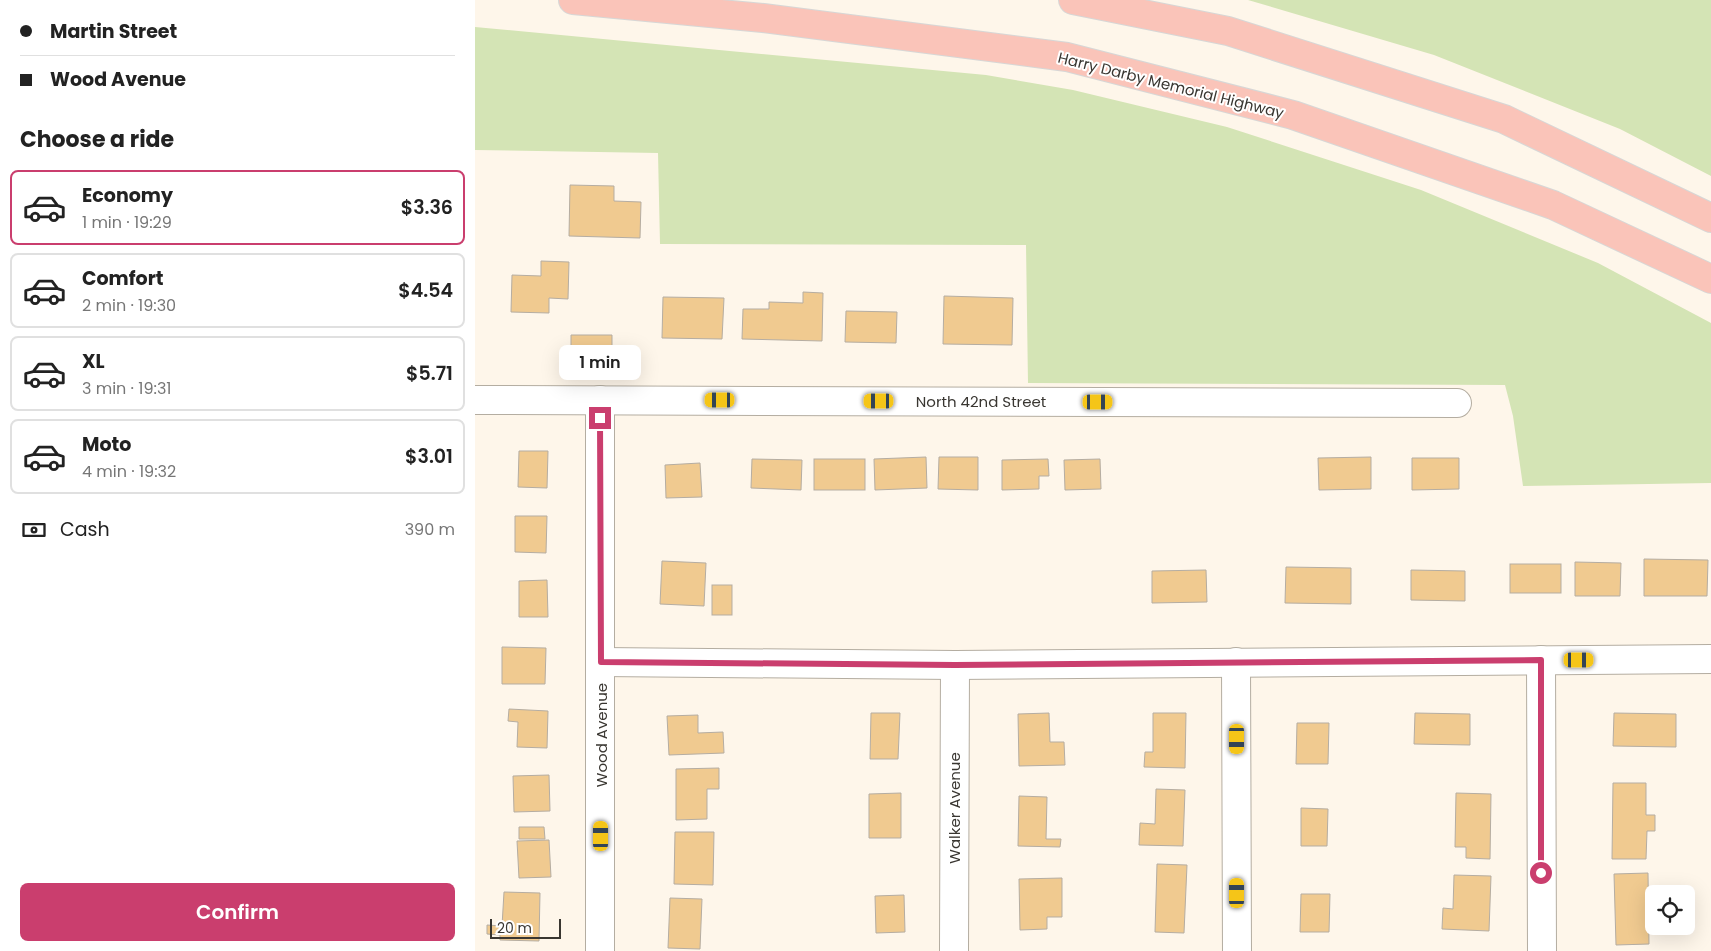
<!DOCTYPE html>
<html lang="en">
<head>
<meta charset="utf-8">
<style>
	body { margin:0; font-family:Poppins,sans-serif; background:#f6f6f6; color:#222; height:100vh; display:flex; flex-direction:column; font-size:19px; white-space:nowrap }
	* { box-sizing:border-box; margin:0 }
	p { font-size:16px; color:#767676 }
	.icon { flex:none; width:28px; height:28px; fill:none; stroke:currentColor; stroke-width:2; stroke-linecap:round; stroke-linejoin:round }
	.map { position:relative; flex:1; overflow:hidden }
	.drawer { display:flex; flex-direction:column; background:#fff; width:475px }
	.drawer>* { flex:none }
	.banner { display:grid; align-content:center; height:110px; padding:0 20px; background:#fff }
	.buttons { position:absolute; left:1170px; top:885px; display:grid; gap:10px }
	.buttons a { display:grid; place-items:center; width:50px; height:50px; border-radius:8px; background:#fff; box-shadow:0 5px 20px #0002; font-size:25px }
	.scale { position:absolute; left:15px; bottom:12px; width:71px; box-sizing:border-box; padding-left:5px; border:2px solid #393631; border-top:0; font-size:14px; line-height:18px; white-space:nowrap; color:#393631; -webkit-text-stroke:4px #fff; paint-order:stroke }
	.end { position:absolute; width:22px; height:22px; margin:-11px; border:6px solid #ca3e6e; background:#fff; box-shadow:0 0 0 2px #fff }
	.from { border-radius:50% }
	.bubble { position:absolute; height:35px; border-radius:8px; background:#fff; box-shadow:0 5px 20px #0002; font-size:16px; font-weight:600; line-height:35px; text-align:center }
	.car { position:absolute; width:15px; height:30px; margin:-15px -8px; border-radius:6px; box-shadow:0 0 4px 1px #0007; background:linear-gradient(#f5c518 24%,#345 0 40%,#f5c518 0 76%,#345 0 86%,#f5c518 0) }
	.banner b { display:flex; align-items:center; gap:18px; height:48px; font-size:19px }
	.banner b+b { border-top:1px solid #e0e0e0 }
	.banner i { width:12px; height:12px; background:#222 }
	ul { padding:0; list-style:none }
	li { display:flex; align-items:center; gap:15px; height:75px; margin:0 10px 8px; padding:0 10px; border:2px solid #e0e0e0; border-radius:8px }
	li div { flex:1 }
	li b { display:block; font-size:19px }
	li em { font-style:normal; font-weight:600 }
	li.active { border-color:#ca3e6e }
	li>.icon { width:45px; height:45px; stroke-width:1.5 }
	h2 { padding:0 20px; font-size:22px; line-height:60px }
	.pay { display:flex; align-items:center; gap:12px; height:55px; padding:0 20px; font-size:19px }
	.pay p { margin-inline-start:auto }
	.primary-button { display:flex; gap:10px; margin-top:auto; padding:10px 20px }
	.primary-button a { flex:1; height:58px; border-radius:8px; background:#ca3e6e; color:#fff; font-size:20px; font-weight:600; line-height:58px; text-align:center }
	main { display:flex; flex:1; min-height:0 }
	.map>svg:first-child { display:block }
	.green { fill:#d4e4b5 }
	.building { fill:#f0ca90; stroke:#b5ada2 }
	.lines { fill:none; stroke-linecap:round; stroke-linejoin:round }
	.minor-casing { stroke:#b4ada1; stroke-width:30 }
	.highway-casing { stroke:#d7d7d6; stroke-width:30 }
	.minor { stroke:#fff; stroke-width:28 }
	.highway { stroke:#fac4b9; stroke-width:28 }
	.route { stroke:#ca3e6e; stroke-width:6 }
	.labels { text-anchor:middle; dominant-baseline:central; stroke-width:4; stroke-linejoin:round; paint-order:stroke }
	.street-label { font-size:15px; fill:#393631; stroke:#fff }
</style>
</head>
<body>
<main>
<section class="drawer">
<div class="banner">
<b><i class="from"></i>Martin Street</b>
<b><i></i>Wood Avenue</b>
</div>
<h2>Choose a ride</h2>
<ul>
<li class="active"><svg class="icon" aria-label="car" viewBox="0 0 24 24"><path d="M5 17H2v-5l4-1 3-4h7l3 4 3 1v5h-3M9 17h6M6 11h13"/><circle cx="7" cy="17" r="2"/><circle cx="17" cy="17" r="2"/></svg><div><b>Economy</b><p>1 min · 19:29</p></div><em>$3.36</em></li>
<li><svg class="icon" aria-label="car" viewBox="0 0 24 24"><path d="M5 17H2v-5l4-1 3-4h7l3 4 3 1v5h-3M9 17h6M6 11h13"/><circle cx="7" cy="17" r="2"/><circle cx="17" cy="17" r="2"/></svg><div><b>Comfort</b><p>2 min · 19:30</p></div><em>$4.54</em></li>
<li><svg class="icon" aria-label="car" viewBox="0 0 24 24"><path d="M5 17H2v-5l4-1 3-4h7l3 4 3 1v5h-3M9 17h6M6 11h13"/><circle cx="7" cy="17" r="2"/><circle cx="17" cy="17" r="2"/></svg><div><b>XL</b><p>3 min · 19:31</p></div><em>$5.71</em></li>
<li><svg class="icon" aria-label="car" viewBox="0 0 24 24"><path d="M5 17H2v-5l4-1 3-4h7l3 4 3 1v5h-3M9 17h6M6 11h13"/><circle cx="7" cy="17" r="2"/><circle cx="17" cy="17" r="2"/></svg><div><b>Moto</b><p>4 min · 19:32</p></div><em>$3.01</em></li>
</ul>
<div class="pay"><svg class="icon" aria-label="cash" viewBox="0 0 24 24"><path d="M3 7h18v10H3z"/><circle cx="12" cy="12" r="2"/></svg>Cash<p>390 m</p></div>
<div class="primary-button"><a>Confirm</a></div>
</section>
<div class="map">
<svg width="1236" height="951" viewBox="0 0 1236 951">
	<rect width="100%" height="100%" fill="#fef6ea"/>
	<g class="green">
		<path d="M773 0H1236V176L1145 129 959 55Z"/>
		<path d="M0 27 511 75 598 90 752 127 946 190 1123 263 1236 323V483L1048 486 1038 416 1030 385 553 383 551 245 185 244 183 153 0 150Z"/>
	</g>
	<g class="building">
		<path d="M95 185 139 186V201L166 202 165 238 94 236Z"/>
		<path d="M66 261 94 262 93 299 74 298V313L36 312 37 275 66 276Z"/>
		<path d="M328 292 348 293 347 341 267 339 268 309H294V302L328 303Z"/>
		<path d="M469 296 538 298 537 345 468 344Z"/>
		<path d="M188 297 249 298 247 339 187 338Z"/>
		<path d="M371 311 422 312 421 343 370 342Z"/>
		<path d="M96 335H137V360L96 361Z"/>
		<path d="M44 451H73L72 488 43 487Z"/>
		<path d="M451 457 452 488 400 490 399 459Z"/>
		<path d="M464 457H503V490L463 489Z"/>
		<path d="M896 457V489L844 490 843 458Z"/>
		<path d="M937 458H984V489L937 490Z"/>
		<path d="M277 459 327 460 326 490 276 488Z"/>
		<rect x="339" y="459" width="51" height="31"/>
		<path d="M573 459 574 476H564V489L527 490V460Z"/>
		<path d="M625 459 626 489 590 490 589 460Z"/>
		<path d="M225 463 227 497 191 498 190 465Z"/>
		<path d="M40 516H72L71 553 40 552Z"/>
		<path d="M1169 559 1233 560 1232 596H1169Z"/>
		<path d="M187 561 231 563 229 606 185 604Z"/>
		<path d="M1100 562 1146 563 1145 596H1100Z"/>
		<rect x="1035" y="564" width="51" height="29"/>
		<path d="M811 567 876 568V604L810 603Z"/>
		<path d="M731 570 732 602 677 603V571Z"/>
		<path d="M936 570 990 571V601L936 600Z"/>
		<path d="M72 580 73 617H44V581Z"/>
		<rect x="237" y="585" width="20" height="30"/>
		<path d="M27 647 71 648 70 684H27Z"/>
		<path d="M34 709 73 711 72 748 42 747 43 722 33 721Z"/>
		<path d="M396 713H425L423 759H395Z"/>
		<path d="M574 713 575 742H589L590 765 544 766 543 714Z"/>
		<path d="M678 713H711L710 768 669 767 670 752H678Z"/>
		<path d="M940 713 995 714V745L939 744Z"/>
		<path d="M1139 713 1201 714V747L1138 746Z"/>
		<path d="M223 715V733L248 732 249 753 194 755 192 716Z"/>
		<path d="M822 723H854L853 764H821Z"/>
		<path d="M244 768V789H232V819L201 820V769Z"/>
		<path d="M74 775 75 811 39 812 38 776Z"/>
		<path d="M1138 783H1171V815H1180V831H1172L1171 859H1137Z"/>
		<path d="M681 789 710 790 708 846 664 845 665 823 680 824Z"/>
		<path d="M426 793V838H394V794Z"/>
		<path d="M981 793 1016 794 1015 859 991 858V847H980Z"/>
		<path d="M544 796 572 797 571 839H586L585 847 543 846Z"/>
		<path d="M826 808 853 809 852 846H826Z"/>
		<path d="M44 827H69L70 839H44Z"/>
		<path d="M200 832H239L238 885 199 884Z"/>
		<path d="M74 840 76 877 44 878 42 841Z"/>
		<path d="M682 864 712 865 709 933 680 932Z"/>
		<path d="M1173 873 1174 944 1141 945 1139 874Z"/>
		<path d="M979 875 1016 876 1014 931 967 929 968 908 978 909Z"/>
		<path d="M587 878V917H572V929L545 930 544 879Z"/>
		<path d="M29 892 65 893 64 941 25 940V935L12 934V925L27 926Z"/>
		<path d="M826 894H855L854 932H825Z"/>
		<path d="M429 895 430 932 401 933 400 896Z"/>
		<path d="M195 898 227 899 225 949 193 948Z"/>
	</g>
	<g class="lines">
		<g class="minor-casing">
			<g id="minor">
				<path d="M0 400 982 403"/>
				<path d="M125 400V951"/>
				<path d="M1066 660 1067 951"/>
				<path d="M126 662 480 665 1236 659"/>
				<path d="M761 662 762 951"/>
				<path d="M479 951 480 665"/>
			</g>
		</g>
		<g class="highway-casing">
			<g id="highway">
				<path d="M98 0 288 18 592 57 818 115 1078 205 1236 279"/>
				<path d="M598 0 753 31 1029 119 1236 218"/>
			</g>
		</g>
		<use href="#minor" class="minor"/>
		<use href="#highway" class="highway"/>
	</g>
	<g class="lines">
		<path class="route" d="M125 418 126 662 480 665 1066 660V873"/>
	</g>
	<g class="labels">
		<g class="street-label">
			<text transform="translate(696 85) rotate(14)">Harry Darby Memorial Highway</text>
			<text x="506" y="401">North 42nd Street</text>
			<text transform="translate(126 735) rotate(-90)">Wood Avenue</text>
			<text transform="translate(479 808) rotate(-90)">Walker Avenue</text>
		</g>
	</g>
</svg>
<div class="buttons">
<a><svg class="icon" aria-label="locate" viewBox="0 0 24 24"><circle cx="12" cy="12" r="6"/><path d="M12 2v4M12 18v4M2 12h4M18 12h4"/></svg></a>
</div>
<div class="scale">20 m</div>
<i class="end from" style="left:1066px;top:873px"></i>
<i class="end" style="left:125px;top:418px"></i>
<div class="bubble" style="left:84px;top:345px;width:82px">1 min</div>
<i class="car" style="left:245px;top:400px;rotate:270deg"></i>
<i class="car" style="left:404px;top:401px;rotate:270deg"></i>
<i class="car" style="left:623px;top:402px;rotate:90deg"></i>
<i class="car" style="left:1104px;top:660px;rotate:90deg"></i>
<i class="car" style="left:762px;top:739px;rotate:180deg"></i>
<i class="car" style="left:126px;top:836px;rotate:0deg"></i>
<i class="car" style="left:762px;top:893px;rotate:0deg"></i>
</div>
</main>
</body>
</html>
